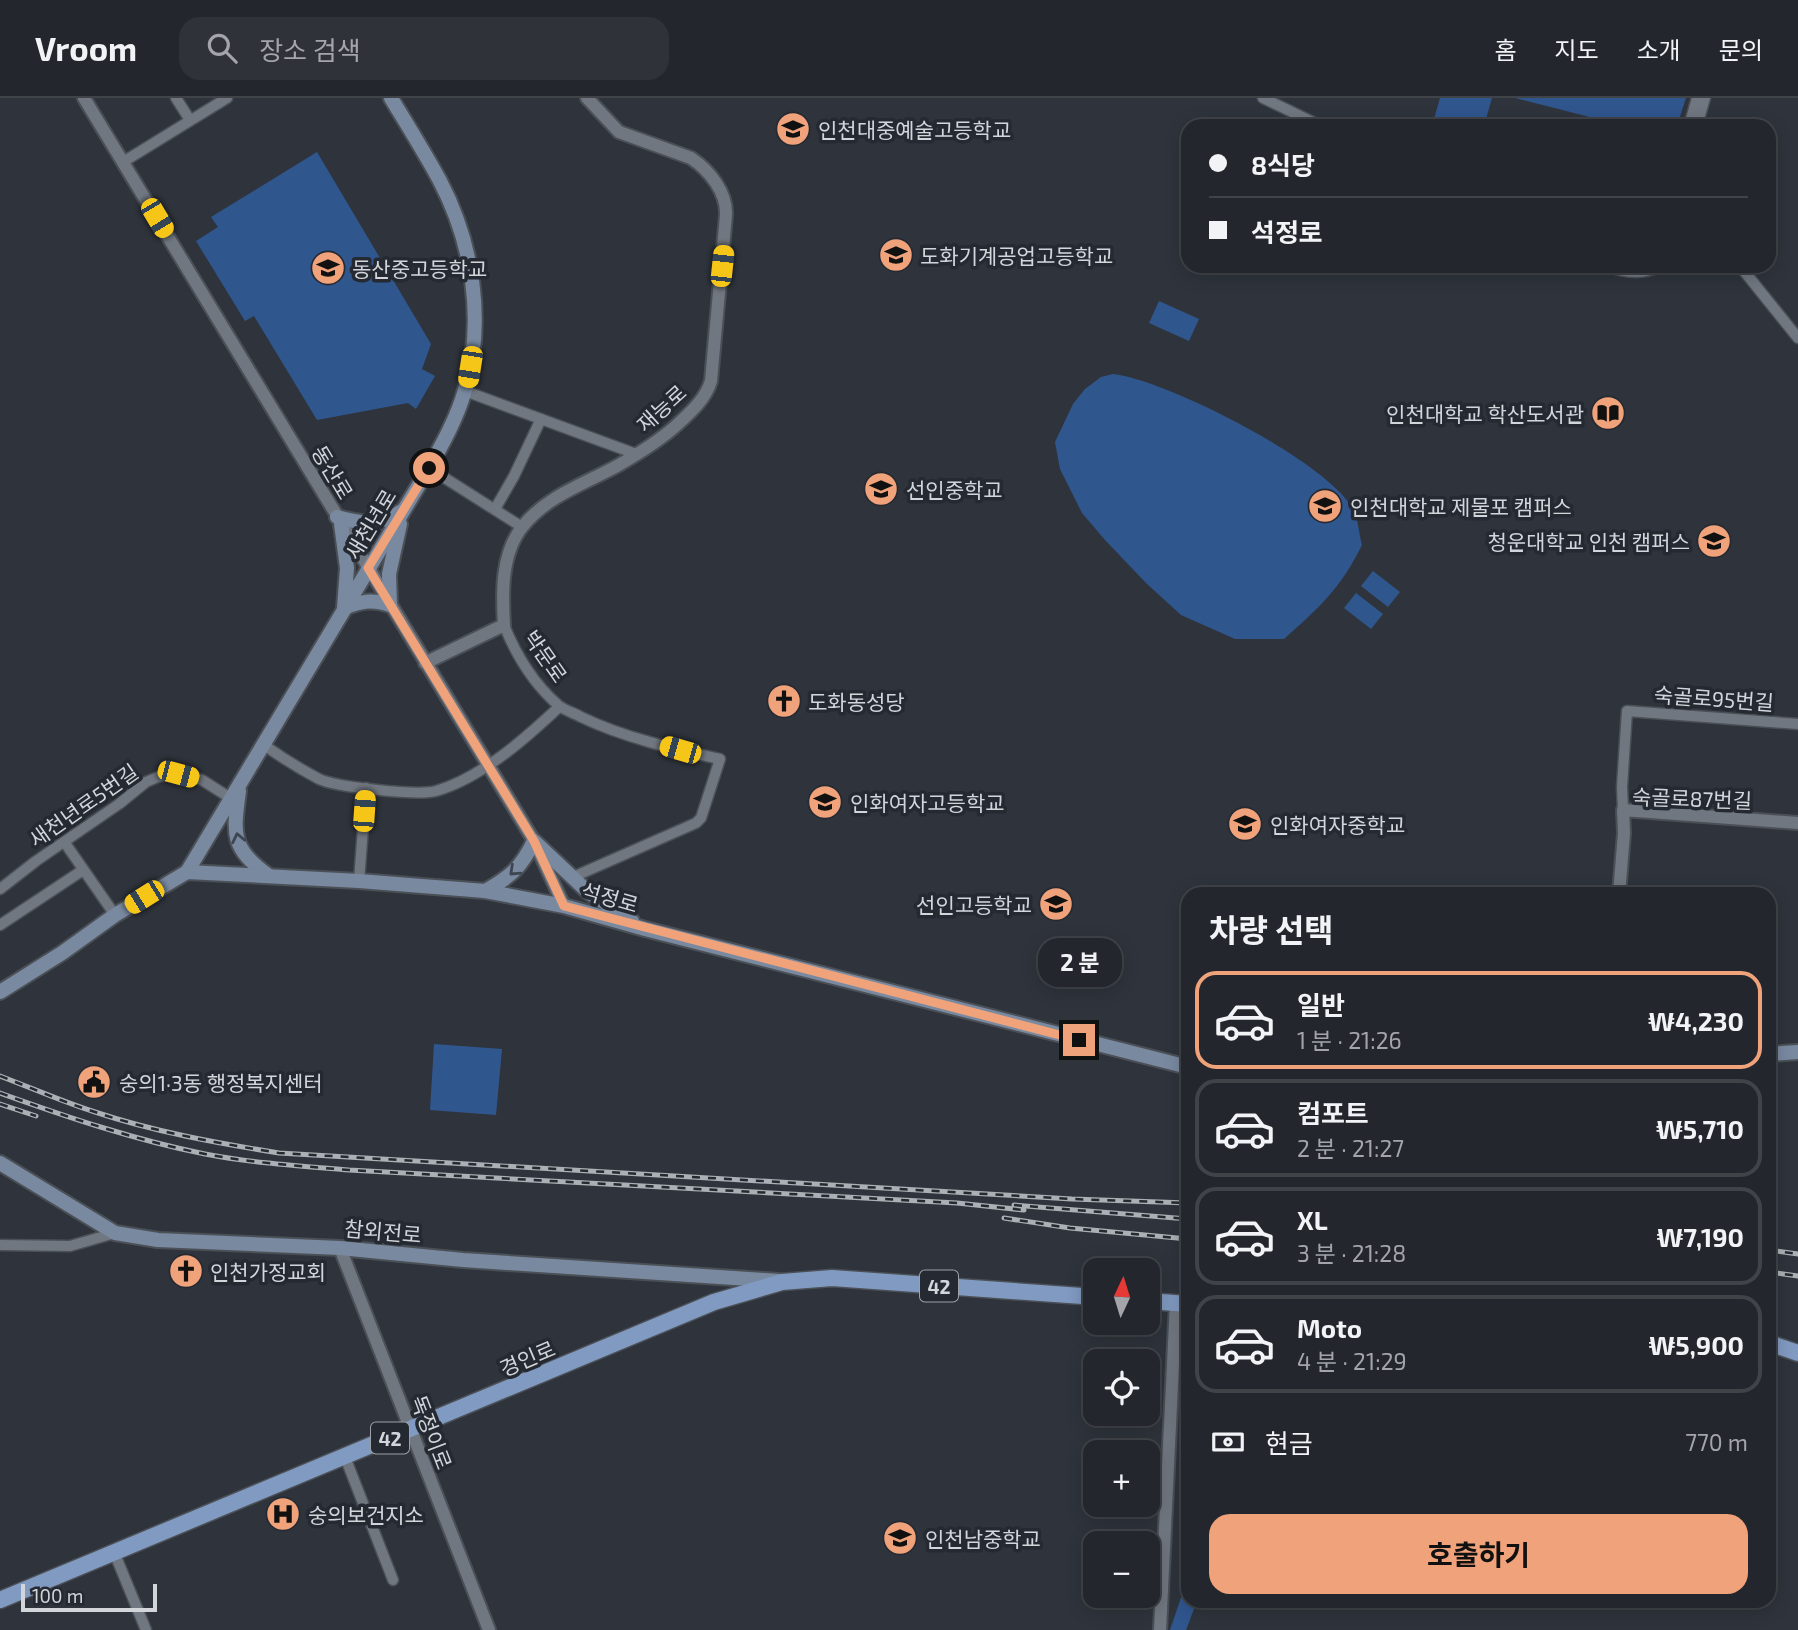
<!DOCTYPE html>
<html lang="ko">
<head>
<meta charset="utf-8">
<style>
	body { margin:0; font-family:"Exo 2","Noto Sans KR",sans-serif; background:#2f3339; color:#f1f3f6; height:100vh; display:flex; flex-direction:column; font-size:26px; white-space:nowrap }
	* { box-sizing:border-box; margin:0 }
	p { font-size:23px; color:#a3a5aa }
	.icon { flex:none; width:38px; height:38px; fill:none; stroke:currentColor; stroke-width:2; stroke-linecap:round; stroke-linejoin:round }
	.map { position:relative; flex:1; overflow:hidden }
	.drawer { position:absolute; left:1181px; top:789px; width:595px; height:721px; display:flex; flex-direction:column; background:#23272d; border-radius:21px; box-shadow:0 4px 18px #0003,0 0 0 2px #404449 }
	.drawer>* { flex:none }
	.hud { position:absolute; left:1181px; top:21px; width:595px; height:154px; border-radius:21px; box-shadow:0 4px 18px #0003,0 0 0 2px #404449; display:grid; align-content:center; height:154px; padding:0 28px; background:#23272d }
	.needle { width:46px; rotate:4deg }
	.tools { position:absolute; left:1083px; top:1160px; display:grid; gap:14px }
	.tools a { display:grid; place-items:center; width:77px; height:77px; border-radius:14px; background:#23272d; box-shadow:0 4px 18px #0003,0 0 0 2px #404449; font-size:35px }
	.scale { position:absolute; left:21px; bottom:18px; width:136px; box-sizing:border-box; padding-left:7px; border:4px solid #d2d6db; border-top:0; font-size:19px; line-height:24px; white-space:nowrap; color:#d2d6db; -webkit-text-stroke:5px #252a32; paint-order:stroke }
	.end { position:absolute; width:32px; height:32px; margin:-16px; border:9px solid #f0a27a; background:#111; box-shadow:0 0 0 4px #111 }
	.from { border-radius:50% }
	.bubble { position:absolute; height:49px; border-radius:21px; background:#23272d; box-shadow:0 4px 18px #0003,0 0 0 2px #404449; font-size:23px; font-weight:700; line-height:49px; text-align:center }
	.car { position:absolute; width:21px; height:42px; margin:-21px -10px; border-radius:9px; box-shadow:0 0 5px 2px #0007; background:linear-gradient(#f5c518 24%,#345 0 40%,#f5c518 0 76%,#345 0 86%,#f5c518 0) }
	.hud b { display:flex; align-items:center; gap:24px; height:66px; font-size:26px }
	.hud b+b { border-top:2px solid #404449 }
	.hud i { width:18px; height:18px; background:#f1f3f6 }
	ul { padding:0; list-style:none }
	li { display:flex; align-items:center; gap:21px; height:98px; margin:0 14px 10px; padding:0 14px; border:4px solid #404449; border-radius:21px }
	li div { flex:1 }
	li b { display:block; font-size:26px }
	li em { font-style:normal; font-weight:700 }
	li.active { border-color:#f0a27a }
	li>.icon { width:63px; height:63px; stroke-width:1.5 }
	h2 { padding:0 28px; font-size:32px; line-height:84px }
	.pay { display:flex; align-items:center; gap:18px; height:77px; padding:0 28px; font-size:26px }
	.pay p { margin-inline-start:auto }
	.cta { display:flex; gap:14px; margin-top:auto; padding:14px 28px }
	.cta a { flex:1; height:80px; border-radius:21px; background:#f0a27a; color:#111; font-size:28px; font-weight:700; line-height:80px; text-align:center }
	header { display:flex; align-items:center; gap:42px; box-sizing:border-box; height:98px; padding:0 35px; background:#23272d; border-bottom:2px solid #404449 }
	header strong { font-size:33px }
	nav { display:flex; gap:38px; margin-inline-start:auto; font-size:24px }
	.search { width:490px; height:63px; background:#2f3339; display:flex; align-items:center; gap:18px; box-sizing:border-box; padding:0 24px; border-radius:21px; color:#a3a5aa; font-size:26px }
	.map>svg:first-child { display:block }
	.green { fill:#30568e }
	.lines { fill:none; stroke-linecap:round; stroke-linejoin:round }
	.minor-casing { stroke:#4b5057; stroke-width:13 }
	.tertiary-casing { stroke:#4b5057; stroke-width:16 }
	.secondary-casing { stroke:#4b5057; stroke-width:18 }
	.primary-casing { stroke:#4b5057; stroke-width:19 }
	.minor { stroke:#717780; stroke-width:10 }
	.tertiary { stroke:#717780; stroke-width:12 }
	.secondary { stroke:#7989a0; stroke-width:14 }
	.primary { stroke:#819ac1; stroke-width:16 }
	.rail-casing { stroke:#abb0b5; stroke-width:5 }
	.rail { stroke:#252a32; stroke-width:2.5; stroke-dasharray:8; stroke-linecap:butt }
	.oneway { stroke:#3e4653 }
	.route { stroke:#f0a27a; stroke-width:9 }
	.labels { text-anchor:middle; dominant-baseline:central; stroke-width:7; stroke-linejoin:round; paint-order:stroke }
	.shield { fill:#252a32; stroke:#9ea2a8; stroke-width:2 }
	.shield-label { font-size:19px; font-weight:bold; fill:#d2d6db }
	.poi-label { font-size:21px; fill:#d2d6db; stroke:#252a32; text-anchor:start }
	.street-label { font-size:21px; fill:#d2d6db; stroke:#252a32 }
</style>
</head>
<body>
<header>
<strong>Vroom</strong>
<div class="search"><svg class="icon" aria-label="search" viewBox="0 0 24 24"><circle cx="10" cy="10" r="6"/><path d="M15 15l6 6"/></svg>장소 검색</div>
<nav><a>홈</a><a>지도</a><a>소개</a><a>문의</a></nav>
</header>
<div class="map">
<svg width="1798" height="1532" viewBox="0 0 1798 1532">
	<rect width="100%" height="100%" fill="#2f343c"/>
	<g class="green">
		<path d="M1440 0H1492L1484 28H1432Z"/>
		<path d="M1515 0H1686L1677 28H1625Z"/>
		<path d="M317 54 431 246 422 271 435 278 416 311 408 305 317 322 254 218 245 223 196 143 218 129 211 119Z"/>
		<path d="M1159 203 1199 221 1189 243 1149 225Z"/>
		<path d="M1113 276C1167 282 1326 363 1353 411 1358 420 1359 436 1362 447 1341 490 1319 510 1284 541H1235L1181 517 1146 485 1105 442 1082 415 1060 371 1055 344 1073 306 1085 291 1101 279Z"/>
		<path d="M1373 473 1400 494 1388 509 1361 488Z"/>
		<path d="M1356 495 1383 516 1371 531 1344 510Z"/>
		<path d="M434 946 502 951 496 1017 430 1012Z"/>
		<path d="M1188 1479V1503H1197L1186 1532H1170Z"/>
	</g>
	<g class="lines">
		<g class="minor-casing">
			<g id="minor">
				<path d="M176 0 190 22"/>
				<path d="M1263 0 1321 28"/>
				<path d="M1689 28 1697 0"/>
				<path d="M1697 28 1705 0"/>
				<path d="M123 64 227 0"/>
				<path d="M1607 168C1625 175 1643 177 1660 168"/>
				<path d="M1740 168 1798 240"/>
				<path d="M465 293 636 356"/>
				<path d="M429 370 522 429"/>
				<path d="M495 411 514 378 541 321"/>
				<path d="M504 527C516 557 533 585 558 607 564 612 574 615 581 619 625 640 674 651 720 661L701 720 696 725 573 779"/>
				<path d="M264 647C281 659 300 671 319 681 336 689 418 698 436 693 481 680 526 640 559 609"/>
				<path d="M1623 712 1622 689 1627 613 1798 626"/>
				<path d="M65 745 115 817"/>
				<path d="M359 783 366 690"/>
				<path d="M0 791 36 763 119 706 146 684 158 679 178 675 202 682 232 701"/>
				<path d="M0 827 83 772"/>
				<path d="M0 1147 70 1148 115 1135"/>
				<path d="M345 1359 393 1482"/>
				<path d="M114 1454 146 1532"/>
			</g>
		</g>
		<g class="tertiary-casing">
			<g id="tertiary">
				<path d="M84 0 534 743 564 808"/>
				<path d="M425 565 504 527C502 495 501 455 523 428 547 398 584 386 617 368 638 356 661 342 679 325 692 313 706 300 711 283L726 117C727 94 709 72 691 60L619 34 587 0"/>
				<path d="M1619 796 1624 735 1623 712 1798 725"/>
				<path d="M340 1150 489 1532"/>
				<path d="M1160 1532 1176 1205"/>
			</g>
		</g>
		<g class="secondary-casing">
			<g id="secondary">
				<path d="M337 419C361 426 379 428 400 414"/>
				<path d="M341 426 347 470 344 510C362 503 372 501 390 507L389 476 400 426"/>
				<path d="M239 693C233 737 231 750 269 778"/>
				<path d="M187 774 429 370C443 345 457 320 465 292 485 223 473 146 440 83 425 55 408 28 391 0"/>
				<path d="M485 793C510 779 521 770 534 743L587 793 632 823"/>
				<path d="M0 894 62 855 115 817 187 774 359 783 485 793 564 808 645 831 1188 969"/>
				<path d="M1769 956 1798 954"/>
				<path d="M0 1065 115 1135 158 1142 340 1150 463 1162 779 1183"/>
			</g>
		</g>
		<g class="primary-casing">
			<g id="primary">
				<path d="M1148 1203 1188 1206"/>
				<path d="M1769 1245 1798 1255"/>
				<path d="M0 1502 714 1204 782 1184 832 1180 1096 1199"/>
			</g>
		</g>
		<use href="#minor" class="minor"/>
		<use href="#tertiary" class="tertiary"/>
		<use href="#secondary" class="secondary"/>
		<use href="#primary" class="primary"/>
		<g class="rail-casing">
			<g id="rail">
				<path d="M0 978C32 990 63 1004 95 1014 155 1034 217 1045 279 1055L1072 1101 1188 1105"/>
				<path d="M0 995C67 1019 135 1042 205 1056 252 1065 301 1068 349 1072L957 1105 1024 1112"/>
				<path d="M0 1006 36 1018"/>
				<path d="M1014 1107 1188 1121"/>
				<path d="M1004 1120 1070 1130 1188 1141"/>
				<path d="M1769 1152 1798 1156"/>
				<path d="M1769 1174 1798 1178"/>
			</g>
		</g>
		<use href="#rail" class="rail"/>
	</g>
	<defs><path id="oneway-chevron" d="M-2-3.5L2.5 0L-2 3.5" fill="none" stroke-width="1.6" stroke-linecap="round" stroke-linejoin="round" transform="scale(1.75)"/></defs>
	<g class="oneway">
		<use href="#oneway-chevron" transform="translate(238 740) rotate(-102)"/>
		<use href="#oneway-chevron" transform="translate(514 773) rotate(137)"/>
	</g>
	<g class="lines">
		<path class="route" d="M429 370 368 470 534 743 564 808 1079 942"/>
	</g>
	<defs>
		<g id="school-disc" transform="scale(1.75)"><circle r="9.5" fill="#f0a27a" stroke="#252a32"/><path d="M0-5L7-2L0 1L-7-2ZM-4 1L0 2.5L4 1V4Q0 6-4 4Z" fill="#111"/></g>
		<g id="library-disc" transform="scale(1.75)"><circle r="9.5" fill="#f0a27a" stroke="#252a32"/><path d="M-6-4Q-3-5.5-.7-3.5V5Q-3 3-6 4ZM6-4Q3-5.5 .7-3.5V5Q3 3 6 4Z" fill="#111"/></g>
		<g id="university-disc" transform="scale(1.75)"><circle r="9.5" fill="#f0a27a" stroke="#252a32"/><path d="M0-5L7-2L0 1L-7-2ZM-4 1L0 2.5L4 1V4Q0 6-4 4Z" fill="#111"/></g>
		<g id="church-disc" transform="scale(1.75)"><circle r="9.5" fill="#f0a27a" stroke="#252a32"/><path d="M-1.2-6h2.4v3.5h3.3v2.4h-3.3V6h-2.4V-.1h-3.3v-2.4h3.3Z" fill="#111"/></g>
		<g id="civic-disc" transform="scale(1.75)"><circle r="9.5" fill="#f0a27a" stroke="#252a32"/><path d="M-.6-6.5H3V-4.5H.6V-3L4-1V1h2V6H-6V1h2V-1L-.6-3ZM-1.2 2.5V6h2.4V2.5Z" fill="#111"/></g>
		<g id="hospital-disc" transform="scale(1.75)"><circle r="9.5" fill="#f0a27a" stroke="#252a32"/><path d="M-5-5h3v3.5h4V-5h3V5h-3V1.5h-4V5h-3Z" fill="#111"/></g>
	</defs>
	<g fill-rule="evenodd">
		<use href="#school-disc" x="793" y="31"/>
		<use href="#school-disc" x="896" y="157"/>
		<use href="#school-disc" x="328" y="170"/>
		<use href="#library-disc" x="1608" y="315"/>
		<use href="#school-disc" x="881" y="391"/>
		<use href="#university-disc" x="1325" y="408"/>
		<use href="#university-disc" x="1714" y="443"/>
		<use href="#church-disc" x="784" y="603"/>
		<use href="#school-disc" x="825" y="704"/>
		<use href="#school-disc" x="1245" y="726"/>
		<use href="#school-disc" x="1056" y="806"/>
		<use href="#civic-disc" x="94" y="984"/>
		<use href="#church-disc" x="186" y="1173"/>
		<use href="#hospital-disc" x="283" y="1416"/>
		<use href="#school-disc" x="900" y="1440"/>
	</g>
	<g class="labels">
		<g class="shield">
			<rect x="920" y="1172.5" width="38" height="31" rx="5"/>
			<rect x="371" y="1324.5" width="38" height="31" rx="5"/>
		</g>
		<g class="shield-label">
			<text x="939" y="1188">42</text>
			<text x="390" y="1340">42</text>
		</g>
		<g class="poi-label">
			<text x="818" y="31">인천대중예술고등학교</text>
			<text x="920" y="157">도화기계공업고등학교</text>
			<text x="352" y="170">동산중고등학교</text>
			<text x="1584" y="315" text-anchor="end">인천대학교 학산도서관</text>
			<text x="906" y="391">선인중학교</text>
			<text x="1350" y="408">인천대학교 제물포 캠퍼스</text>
			<text x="1690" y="443" text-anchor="end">청운대학교 인천 캠퍼스</text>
			<text x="808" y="603">도화동성당</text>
			<text x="850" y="704">인화여자고등학교</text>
			<text x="1270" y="726">인화여자중학교</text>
			<text x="1032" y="806" text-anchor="end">선인고등학교</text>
			<text x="119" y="984">숭의1·3동 행정복지센터</text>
			<text x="210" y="1173">인천가정교회</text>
			<text x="308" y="1416">숭의보건지소</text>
			<text x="925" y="1440">인천남중학교</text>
		</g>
		<g class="street-label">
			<text transform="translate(661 310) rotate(-42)">재능로</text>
			<text transform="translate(333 374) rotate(59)">동산로</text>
			<text transform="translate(370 426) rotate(-59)">새천년로</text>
			<text transform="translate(546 558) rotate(55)">박문로</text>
			<text transform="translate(1714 600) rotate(4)">숙골로95번길</text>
			<text transform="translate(1692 700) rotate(2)">숙골로87번길</text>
			<text transform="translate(83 707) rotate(-35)">새천년로5번길</text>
			<text transform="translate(610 799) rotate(16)">석정로</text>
			<text transform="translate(383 1133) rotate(5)">참외전로</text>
			<text transform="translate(527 1260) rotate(-23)">경인로</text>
			<text transform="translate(432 1334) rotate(69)">독정이로</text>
		</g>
	</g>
</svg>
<div class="tools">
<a><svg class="needle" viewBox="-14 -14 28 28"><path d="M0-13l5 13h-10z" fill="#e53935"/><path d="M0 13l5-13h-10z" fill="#a3a5aa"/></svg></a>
<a><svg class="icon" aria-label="locate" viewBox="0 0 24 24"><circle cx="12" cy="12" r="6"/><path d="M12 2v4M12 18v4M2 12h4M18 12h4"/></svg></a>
<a>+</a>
<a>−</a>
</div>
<div class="scale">100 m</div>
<i class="end from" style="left:429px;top:370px"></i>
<i class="end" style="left:1079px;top:942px"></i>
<div class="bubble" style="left:1038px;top:840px;width:84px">2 분</div>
<i class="car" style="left:157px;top:120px;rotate:149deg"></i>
<i class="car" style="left:722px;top:168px;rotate:6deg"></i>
<i class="car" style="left:470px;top:269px;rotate:189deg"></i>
<i class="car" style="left:680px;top:652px;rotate:286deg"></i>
<i class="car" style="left:178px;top:676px;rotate:105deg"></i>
<i class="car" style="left:364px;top:713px;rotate:4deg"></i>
<i class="car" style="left:144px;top:799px;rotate:238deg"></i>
<div class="hud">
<b><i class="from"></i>8식당</b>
<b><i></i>석정로</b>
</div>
<section class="drawer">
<h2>차량 선택</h2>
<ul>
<li class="active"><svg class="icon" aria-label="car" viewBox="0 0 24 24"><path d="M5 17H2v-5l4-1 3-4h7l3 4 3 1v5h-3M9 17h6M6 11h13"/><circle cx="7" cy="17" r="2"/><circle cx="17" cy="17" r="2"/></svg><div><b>일반</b><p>1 분 · 21:26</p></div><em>₩4,230</em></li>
<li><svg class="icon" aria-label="car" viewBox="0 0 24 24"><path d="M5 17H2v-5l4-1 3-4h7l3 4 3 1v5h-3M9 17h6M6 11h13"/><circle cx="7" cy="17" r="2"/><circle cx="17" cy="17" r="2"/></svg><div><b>컴포트</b><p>2 분 · 21:27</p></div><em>₩5,710</em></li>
<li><svg class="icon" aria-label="car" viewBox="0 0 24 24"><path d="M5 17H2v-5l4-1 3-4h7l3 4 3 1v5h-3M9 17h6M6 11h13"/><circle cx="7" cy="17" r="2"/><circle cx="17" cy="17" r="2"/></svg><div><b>XL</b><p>3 분 · 21:28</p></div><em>₩7,190</em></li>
<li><svg class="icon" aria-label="car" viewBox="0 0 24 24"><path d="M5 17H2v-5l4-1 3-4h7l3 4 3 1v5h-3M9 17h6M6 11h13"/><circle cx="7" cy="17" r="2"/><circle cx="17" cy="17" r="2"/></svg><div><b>Moto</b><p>4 분 · 21:29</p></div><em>₩5,900</em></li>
</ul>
<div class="pay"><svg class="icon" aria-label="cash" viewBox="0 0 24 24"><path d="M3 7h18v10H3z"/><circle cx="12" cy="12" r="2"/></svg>현금<p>770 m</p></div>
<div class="cta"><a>호출하기</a></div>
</section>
</div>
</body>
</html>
